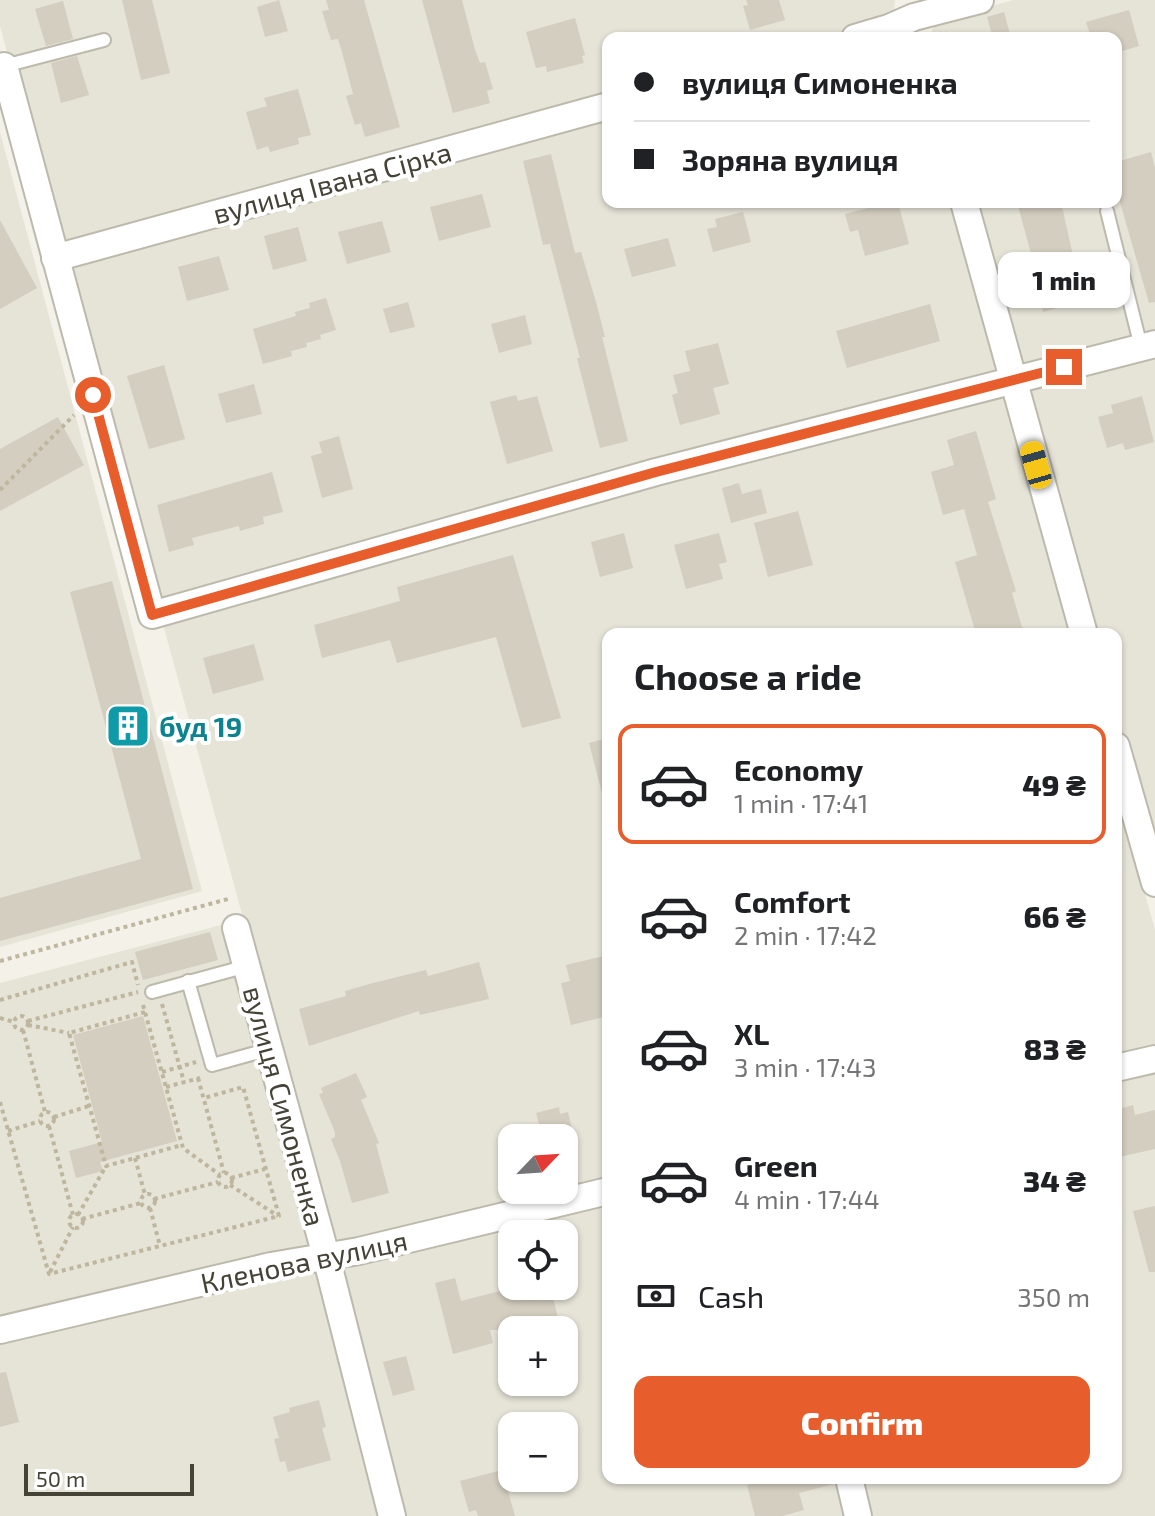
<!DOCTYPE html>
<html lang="en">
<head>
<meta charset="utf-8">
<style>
	body { margin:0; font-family:"Exo 2",sans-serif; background:#f2f2f2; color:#202124; height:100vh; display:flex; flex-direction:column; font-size:30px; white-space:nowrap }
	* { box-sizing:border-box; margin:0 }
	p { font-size:26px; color:#757577 }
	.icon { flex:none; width:44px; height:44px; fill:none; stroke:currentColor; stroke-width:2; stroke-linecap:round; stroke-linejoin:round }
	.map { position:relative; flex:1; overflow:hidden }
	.drawer { position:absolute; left:602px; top:628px; width:520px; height:856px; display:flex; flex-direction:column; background:#fff; border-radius:16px; box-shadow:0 2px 6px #0004 }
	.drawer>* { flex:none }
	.guide { position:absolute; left:602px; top:32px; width:520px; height:176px; border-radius:16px; box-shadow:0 2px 6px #0004; display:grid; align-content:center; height:176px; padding:0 32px; background:#fff }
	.needle { width:52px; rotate:65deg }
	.controls { position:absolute; left:498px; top:1124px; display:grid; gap:16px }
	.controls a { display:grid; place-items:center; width:80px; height:80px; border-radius:16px; background:#fff; box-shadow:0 2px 6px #0004; font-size:40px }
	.scale { position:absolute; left:24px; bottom:20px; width:170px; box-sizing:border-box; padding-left:8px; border:4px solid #454237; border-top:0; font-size:22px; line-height:28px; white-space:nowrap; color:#454237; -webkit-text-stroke:6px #fff; paint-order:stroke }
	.end { position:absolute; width:36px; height:36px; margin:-18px; border:10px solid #e75d2b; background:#fff; box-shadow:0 0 0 4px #fff }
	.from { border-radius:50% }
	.bubble { position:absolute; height:56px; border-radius:16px; background:#fff; box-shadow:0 2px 6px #0004; font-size:26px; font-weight:800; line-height:56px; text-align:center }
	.car { position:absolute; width:24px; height:48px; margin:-24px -12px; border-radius:10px; box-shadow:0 0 6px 2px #0007; background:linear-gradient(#f5c518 24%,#345 0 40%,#f5c518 0 76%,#345 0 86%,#f5c518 0) }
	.guide b { display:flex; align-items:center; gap:28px; height:76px; font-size:30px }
	.guide b+b { border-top:2px solid #e0e0e0 }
	.guide i { width:20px; height:20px; background:#202124 }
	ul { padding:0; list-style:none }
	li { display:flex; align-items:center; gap:24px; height:120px; margin:0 16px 12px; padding:0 16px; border:4px solid transparent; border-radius:16px }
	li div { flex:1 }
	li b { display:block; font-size:30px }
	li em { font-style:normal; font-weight:800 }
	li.current { border-color:#e75d2b }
	li>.icon { width:72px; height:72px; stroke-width:1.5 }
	h2 { padding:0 32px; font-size:36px; line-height:96px }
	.pay { display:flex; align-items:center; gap:20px; height:88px; padding:0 32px; font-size:30px }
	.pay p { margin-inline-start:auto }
	.action { display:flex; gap:16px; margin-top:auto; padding:16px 32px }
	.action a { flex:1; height:92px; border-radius:16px; background:#e75d2b; color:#fff; font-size:32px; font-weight:800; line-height:92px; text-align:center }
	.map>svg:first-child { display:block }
	.residential { fill:#e6e3d7; fill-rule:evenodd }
	.building { fill:#d3cebf }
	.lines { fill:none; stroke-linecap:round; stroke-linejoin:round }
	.lane-casing { stroke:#bdb9ac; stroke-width:16 }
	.street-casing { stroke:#bdb9ac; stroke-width:30 }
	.path { stroke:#beb69e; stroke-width:4; stroke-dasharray:4 4; stroke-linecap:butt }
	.lane { stroke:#fff; stroke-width:12 }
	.street { stroke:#fff; stroke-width:26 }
	.route { stroke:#e75d2b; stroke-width:10 }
	.labels { text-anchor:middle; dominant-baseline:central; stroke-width:8; stroke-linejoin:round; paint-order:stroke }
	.street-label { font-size:28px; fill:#454237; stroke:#fff }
	.culture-label { font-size:28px; font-weight:bold; fill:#0d838f; stroke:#fff; text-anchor:start }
</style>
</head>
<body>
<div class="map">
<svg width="1155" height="1516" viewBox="0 0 1155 1516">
	<rect width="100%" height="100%" fill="#f3f1e8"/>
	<g class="residential">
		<path d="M0 0H895L894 9 884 22 827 38H608V202H951L1072 634H608V1182L356 1243 339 1240 327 1226 0 26ZM512 1138H564V1190H512Z"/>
		<path d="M1013 0H1155V858L1116 718V634H1093L972 202H1116V38H929L935 23Z"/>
		<path d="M0 132 202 891 0 947Z"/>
		<path d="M1116 790 1155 930V1049L1116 1058Z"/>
		<path d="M225 924 317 1276 361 1259 608 1200V1478H1116V1077L1155 1068V1516H0V983ZM512 1234H564V1286H512ZM512 1330H564V1382H512ZM512 1426H564V1478H512Z"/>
	</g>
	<g class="building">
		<path d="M122 0H152L170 73 141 80Z"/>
		<path d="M279 0 288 31 265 37 257 7Z"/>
		<path d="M326 0H364L400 127 365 137 361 123 355 125 346 96 353 94 342 52 338 39 331 40 322 11 329 10Z"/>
		<path d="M422 0H462L475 50 480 63 485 62 493 89 487 91 490 103 453 113Z"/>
		<path d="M746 0H779L785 20 750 30 743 6 748 5Z"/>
		<path d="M63 1 73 39 46 46 35 9Z"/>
		<path d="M1129 10 1139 46 1116 53V38H1091L1086 22Z"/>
		<path d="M1004 12 1011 38H993L987 17Z"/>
		<path d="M575 18 585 55 582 56 584 63 547 72 546 66 536 68 526 32Z"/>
		<path d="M77 56 89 95 61 103 51 63Z"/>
		<path d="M298 89 311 135 298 138 299 144 270 152 268 146 257 150 246 112 267 106 264 98Z"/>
		<path d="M1151 152 1155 168V302L1149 303 1120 202 1116 182V162Z"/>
		<path d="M551 154 575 253 581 252 596 302 605 337H602L628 441 600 448 577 358H580L550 244 543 245 523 161Z"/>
		<path d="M482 194 491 227 439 241 430 207Z"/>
		<path d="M892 202H898L909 244 865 256 858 230 850 232 845 214Z"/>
		<path d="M1017 202H1061L1083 301 1043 312 1036 284 1039 283Z"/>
		<path d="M743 212 751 242 713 252 707 229 717 227 715 219Z"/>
		<path d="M0 220 37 288 0 309Z"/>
		<path d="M382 221 391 252 347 264 338 232Z"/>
		<path d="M298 227 307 261 273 270 264 236Z"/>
		<path d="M668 238 676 266 632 277 624 249Z"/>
		<path d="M219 256 229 290 187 301 178 267Z"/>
		<path d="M326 298 336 330 320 335 321 339 306 343 307 347 291 351 292 356 263 364 253 329 296 316 295 312 310 308 309 303Z"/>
		<path d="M408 302 415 327 390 333 383 309Z"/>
		<path d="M930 304 940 341 847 368 836 331Z"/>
		<path d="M525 315 532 344 499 353 491 324Z"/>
		<path d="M718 343 729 384 713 388 720 414 680 425 672 395 678 393 673 375 690 371 685 351Z"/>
		<path d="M164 365 185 439 149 449 127 376Z"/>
		<path d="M254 384 262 414 226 423 218 394Z"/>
		<path d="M516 395 518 401 537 396 553 451 507 464 490 402Z"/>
		<path d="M1142 396 1154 442 1125 450 1123 443 1107 448 1098 417 1113 413 1111 405Z"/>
		<path d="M58 417 84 465 0 511V449Z"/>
		<path d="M976 431 996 499 988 502 1016 591 1012 593 1024 634H976L955 562 977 555 964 509 943 515 931 472 954 465 947 440Z"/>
		<path d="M339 436 353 489 322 498 311 456 322 453 319 442Z"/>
		<path d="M272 472 283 512 263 517 264 524 240 531 239 526 192 538 194 545 169 552 157 505Z"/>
		<path d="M739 483 742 494 761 489 767 513 731 523 722 488Z"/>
		<path d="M798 511 813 565 768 577 754 523Z"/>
		<path d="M624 533 633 568 600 577 591 542Z"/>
		<path d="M719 533 727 562 719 564 723 579 686 589 674 545Z"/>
		<path d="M513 555 561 718 522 728 496 637 397 663 390 640 322 658 314 625 400 601 397 587Z"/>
		<path d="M112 581 193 889 0 941V898L141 859 70 592Z"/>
		<path d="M254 644 264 680 213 694 203 658Z"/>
		<path d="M608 738V792L602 793 589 743Z"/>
		<path d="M210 932 218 960 143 980 135 952Z"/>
		<path d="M608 955V1016L571 1025 561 983 570 981 566 965Z"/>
		<path d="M479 962 489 999 420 1015 419 1011 309 1046 299 1009 346 996 345 991 373 983 426 970 428 976Z"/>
		<path d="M143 1016 177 1141 100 1162 103 1171 76 1178 69 1151 102 1142 73 1035Z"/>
		<path d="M356 1073 367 1097 361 1100 379 1143 376 1144 389 1193 352 1203 340 1161 331 1139 335 1137V1132L319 1094 323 1093 321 1088Z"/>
		<path d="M1133 1105 1135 1115 1155 1110V1149L1119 1157 1116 1143V1110Z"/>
		<path d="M559 1107 560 1114 568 1112 572 1129 564 1132 565 1138H543L536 1113Z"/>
		<path d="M1155 1206V1272H1149L1133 1211Z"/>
		<path d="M455 1278 461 1301 504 1290 503 1286H550L561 1330H536L535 1325 515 1330H490L493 1343 453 1354 435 1283Z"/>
		<path d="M406 1356 415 1390 393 1396 383 1362Z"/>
		<path d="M6 1372 19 1422 0 1427V1373Z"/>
		<path d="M319 1400 326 1427 322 1428 331 1460 288 1472 285 1461 280 1462 274 1439 279 1438 273 1417 290 1412 289 1408Z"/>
		<path d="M502 1470 515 1516H478L476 1510 469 1512 460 1481Z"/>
		<path d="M772 1478H833L834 1484 799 1493 804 1510 782 1516H755L747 1485Z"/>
	</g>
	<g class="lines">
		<g class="lane-casing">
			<g id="lane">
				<path d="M4 66 104 40"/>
				<path d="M1107 211 1141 347"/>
				<path d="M188 981 212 1065 270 1049"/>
				<path d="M152 992 247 966"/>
			</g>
		</g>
		<g class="street-casing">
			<g id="street">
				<path d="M855 38 889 28 914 17 980 0"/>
				<path d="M4 66 152 615 656 472 1155 344"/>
				<path d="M964 202 1084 634"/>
				<path d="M55 258 608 106"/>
				<path d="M1116 746 1155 883"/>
				<path d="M236 928 326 1256 392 1516"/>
				<path d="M1116 1068 1155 1059"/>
				<path d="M0 1330 271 1266 359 1251 608 1191"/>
				<path d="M849 1478 858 1516"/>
			</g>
		</g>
		<g class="path">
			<path d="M0 490 74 415"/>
			<path d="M0 961 228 899"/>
			<path d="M0 1000 132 962 138 985"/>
			<path d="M162 1004 184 1082"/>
			<path d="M143 1005 183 1148 220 1175"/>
			<path d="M145 1012 69 1033 106 1166 182 1145"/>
			<circle cx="21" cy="1023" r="7"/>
			<path d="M0 1018 14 1022"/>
			<path d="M28 1021 138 992"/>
			<path d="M28 1025 69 1033"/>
			<path d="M23 1030 45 1112"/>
			<path d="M162 1072 196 1062"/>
			<path d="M198 1078 224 1173"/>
			<path d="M166 1087 200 1078"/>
			<path d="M0 1102 49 1274 279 1216 243 1087 204 1098"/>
			<circle cx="47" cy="1119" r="7"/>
			<path d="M54 1117 89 1106"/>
			<path d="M49 1126 73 1215"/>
			<path d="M8 1131 40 1121"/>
			<path d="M135 1158 145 1195"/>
			<circle cx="225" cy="1180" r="7"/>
			<path d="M231 1178 265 1169"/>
			<path d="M230 1185 278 1216"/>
			<circle cx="148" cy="1201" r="7"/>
			<path d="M154 1199 218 1182"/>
			<path d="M150 1208 160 1246"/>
			<circle cx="76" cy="1221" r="7"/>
			<path d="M78 1215 106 1166"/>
			<path d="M82 1219 141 1203"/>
			<path d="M50 1272 73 1227"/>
		</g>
		<use href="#lane" class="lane"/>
		<use href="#street" class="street"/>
	</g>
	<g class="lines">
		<path class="route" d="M93 395 152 615 656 472 1064 367"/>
	</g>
	<defs>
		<g id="building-square" transform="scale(2.3)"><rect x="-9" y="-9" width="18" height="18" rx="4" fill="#0f9aa8" stroke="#fff"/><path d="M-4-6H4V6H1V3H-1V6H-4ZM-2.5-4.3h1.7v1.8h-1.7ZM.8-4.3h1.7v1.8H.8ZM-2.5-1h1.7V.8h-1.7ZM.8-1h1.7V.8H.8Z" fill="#fff"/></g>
	</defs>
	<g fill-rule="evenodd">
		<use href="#building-square" x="128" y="726"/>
	</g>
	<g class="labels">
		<g class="street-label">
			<text transform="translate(332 182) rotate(-15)">вулиця Івана Сірка</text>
			<text transform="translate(285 1106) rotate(75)">вулиця Симоненка</text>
			<text transform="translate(304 1261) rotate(-12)">Кленова вулиця</text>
		</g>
		<g class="culture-label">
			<text x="159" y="726">буд 19</text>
		</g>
	</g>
</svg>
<div class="controls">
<a><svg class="needle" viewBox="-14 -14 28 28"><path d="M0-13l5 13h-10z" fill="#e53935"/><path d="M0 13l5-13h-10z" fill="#757577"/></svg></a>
<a><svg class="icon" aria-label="locate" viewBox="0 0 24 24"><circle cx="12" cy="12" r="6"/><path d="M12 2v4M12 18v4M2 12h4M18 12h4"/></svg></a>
<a>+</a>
<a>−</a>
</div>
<div class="scale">50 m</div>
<i class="end from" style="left:93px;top:395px"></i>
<i class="end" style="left:1064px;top:367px"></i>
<div class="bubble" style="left:998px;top:252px;width:132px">1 min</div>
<i class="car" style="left:1036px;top:465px;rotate:344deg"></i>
<div class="guide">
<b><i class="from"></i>вулиця Симоненка</b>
<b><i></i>Зоряна вулиця</b>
</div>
<section class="drawer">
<h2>Choose a ride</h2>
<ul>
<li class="current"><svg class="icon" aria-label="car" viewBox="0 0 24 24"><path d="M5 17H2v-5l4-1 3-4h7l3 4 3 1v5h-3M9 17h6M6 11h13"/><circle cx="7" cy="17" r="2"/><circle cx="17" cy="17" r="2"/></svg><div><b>Economy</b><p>1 min · 17:41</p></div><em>49 ₴</em></li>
<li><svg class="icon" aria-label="car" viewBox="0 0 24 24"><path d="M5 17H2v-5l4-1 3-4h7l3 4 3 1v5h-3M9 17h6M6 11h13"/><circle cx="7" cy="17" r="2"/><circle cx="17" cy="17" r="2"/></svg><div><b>Comfort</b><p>2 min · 17:42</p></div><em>66 ₴</em></li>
<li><svg class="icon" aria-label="car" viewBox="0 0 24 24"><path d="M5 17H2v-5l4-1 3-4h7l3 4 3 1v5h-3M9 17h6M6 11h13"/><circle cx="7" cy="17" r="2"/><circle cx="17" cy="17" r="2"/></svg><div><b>XL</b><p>3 min · 17:43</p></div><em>83 ₴</em></li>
<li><svg class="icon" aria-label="car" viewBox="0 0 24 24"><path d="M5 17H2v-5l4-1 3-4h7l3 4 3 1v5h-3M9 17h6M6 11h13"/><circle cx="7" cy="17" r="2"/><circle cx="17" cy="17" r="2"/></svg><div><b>Green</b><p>4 min · 17:44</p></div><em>34 ₴</em></li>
</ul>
<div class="pay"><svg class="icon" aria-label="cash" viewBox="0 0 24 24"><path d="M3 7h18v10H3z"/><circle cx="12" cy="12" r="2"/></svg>Cash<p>350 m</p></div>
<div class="action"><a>Confirm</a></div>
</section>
</div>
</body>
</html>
